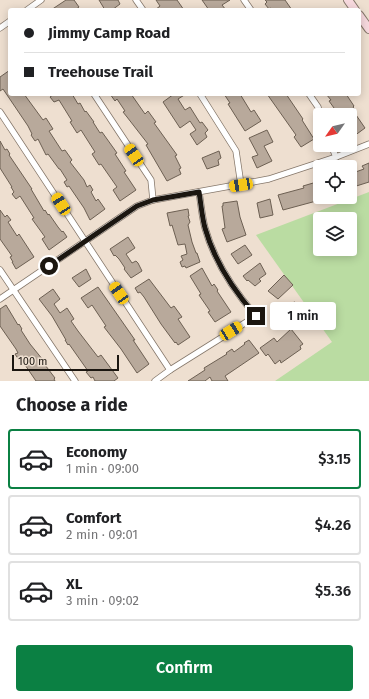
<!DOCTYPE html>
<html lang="en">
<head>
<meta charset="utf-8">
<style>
	body { margin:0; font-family:"Fira Sans",sans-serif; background:#f2f2f2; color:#202124; height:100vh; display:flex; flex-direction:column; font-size:15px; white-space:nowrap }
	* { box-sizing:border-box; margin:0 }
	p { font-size:13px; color:#757577 }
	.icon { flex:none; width:22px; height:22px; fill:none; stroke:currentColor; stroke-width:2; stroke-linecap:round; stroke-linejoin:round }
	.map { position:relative; height:381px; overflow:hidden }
	.sheet { display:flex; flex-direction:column; background:#fff; flex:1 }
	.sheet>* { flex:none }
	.guide { position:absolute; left:8px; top:8px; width:353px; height:88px; border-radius:4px; box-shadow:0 2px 10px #0003; display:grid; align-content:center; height:88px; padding:0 16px; background:#fff }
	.needle { width:26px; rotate:236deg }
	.controls { position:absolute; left:313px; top:108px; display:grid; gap:8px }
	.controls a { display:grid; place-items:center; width:44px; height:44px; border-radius:4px; background:#fff; box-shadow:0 2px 10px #0003; font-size:20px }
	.scale { position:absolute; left:12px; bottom:10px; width:107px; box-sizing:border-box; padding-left:4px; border:2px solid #1b1610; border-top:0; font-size:11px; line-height:14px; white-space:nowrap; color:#1b1610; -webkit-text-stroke:3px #eedfd0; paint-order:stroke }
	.end { position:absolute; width:18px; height:18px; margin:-9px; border:5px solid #1b1610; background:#fff; box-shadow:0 0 0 2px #fff }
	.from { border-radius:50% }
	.bubble { position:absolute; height:28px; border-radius:4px; background:#fff; box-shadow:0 2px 10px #0003; font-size:13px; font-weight:600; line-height:28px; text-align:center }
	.car { position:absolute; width:12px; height:24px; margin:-12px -6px; border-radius:5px; box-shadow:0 0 3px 1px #0007; background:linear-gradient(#f5c518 24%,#345 0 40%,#f5c518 0 76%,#345 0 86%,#f5c518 0) }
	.guide b { display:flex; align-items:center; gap:14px; height:38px; font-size:15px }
	.guide b+b { border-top:1px solid #e0e0e0 }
	.guide i { width:10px; height:10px; background:#202124 }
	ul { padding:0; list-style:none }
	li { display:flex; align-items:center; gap:12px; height:60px; margin:0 8px 6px; padding:0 8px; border:2px solid #e0e0e0; border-radius:4px }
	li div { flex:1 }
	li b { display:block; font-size:15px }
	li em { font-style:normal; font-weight:600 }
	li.on { border-color:#0b8043 }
	li>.icon { width:36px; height:36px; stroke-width:1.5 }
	h2 { padding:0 16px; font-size:18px; line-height:48px }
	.cta { display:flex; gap:8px; margin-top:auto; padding:8px 16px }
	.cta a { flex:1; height:46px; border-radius:4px; background:#0b8043; color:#fff; font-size:16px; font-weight:600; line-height:46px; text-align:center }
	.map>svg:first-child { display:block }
	.green { fill:#badca2; fill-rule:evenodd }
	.building { fill:#b8a99b; stroke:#6d6053 }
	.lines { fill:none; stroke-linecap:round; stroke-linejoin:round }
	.street-casing { stroke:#85776a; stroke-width:7 }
	.secondary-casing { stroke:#85776a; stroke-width:10 }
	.street { stroke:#fff; stroke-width:5.5 }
	.secondary { stroke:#f7d9de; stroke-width:8 }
	.route { stroke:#1b1610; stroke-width:5 }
</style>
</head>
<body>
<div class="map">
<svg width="369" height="381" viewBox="0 0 369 381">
	<rect width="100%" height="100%" fill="#eedfd0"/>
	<path class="green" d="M369 192V381H275L332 342 256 235ZM320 219H350V249H320Z"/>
	<g class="building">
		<path d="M66 0H74L79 7 75 10H51Z"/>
		<path d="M99 0H118L120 4 112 10H105Z"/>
		<path d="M156 0H177L184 10H155L160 6Z"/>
		<path d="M202 0H230L222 5 226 10H209Z"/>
		<path d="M265 0H285L292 10H273L271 8 269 9 265 4 267 2Z"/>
		<path d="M10 70V94H24L43 120 46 118 53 129 49 131 62 151 65 150 72 160 70 162 84 180 87 187 90 185 93 190 91 192 96 201 98 199 105 209 90 220 84 208 69 186 67 187 64 182 67 180 60 169H59L48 154 46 155 38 139 35 141 31 135 32 134 28 126 3 89 0 91V77Z"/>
		<path d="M54 94H72L78 104 80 103 85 112 86 111 94 122H93L100 133 102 132 117 153 115 154 126 171 124 172 136 190 120 201 113 190 117 187 101 164 99 165 92 154 95 152 81 130 77 133 70 122 72 121 59 100 54 102 50 97Z"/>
		<path d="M110 94H131L145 114 148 111 156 122 154 123 177 155 175 156 181 168 179 169 181 174 167 181 146 145 148 144 127 117 123 112 125 111 117 99 115 101Z"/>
		<path d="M174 94H186L178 99 185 110 190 107 200 123 202 122 208 130 205 133 207 137 197 145 190 134 196 130 190 121 180 128 163 102Z"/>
		<path d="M224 94H240L251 112 254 110 261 121 245 131 228 104 230 103Z"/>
		<path d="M267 94H286L303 119 302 120 314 139 301 147 294 137 296 135Z"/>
		<path d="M326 94H346L354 106 353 107 356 111 354 112 365 128 350 139V115H339L329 101 331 100Z"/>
		<path d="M267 130 273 142 264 146 272 161 257 168 252 157 258 155 249 138Z"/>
		<path d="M0 141 5 150 7 149 10 154 9 155 32 189H31L44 211 45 210 48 215 49 214 58 227 62 232 63 231 67 237 49 250 42 239 45 237 32 219 34 218 20 196 16 199 12 194 14 192 11 187H12L0 168Z"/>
		<path d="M219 151 221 158 218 160 219 165 207 169 202 158Z"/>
		<path d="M369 163V182L350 188V174L364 169 362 166Z"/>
		<path d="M320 181V200L283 210 278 195 304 188 303 186Z"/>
		<path d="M270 199 273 215 260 218 257 203Z"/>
		<path d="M237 201 240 217 246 235 227 242 222 229 225 228 222 206H223V203Z"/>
		<path d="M188 209 189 216H188L190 222 188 225 192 242 196 253H197L200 262 186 268 185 266 182 267 180 262 183 260 181 256 187 254 185 244 178 245 172 225 170 226 167 213Z"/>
		<path d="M0 210 5 217 7 215 11 220 8 222 17 236 19 234 34 257 16 269 12 262H13L10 257 12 256 0 239Z"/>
		<path d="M128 237 135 248 126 254 132 263 136 261 138 263 142 271 131 278 124 269 125 268 119 259 115 255 114 256 110 249Z"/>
		<path d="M245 245 252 255 238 264 231 254Z"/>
		<path d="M260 263 266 274 259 279 261 281 255 286 248 280 247 281 243 276Z"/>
		<path d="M202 268 212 286 214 284 218 290 217 291 231 312 215 322 208 312 210 311 199 295 201 294 190 276Z"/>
		<path d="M86 269 91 279 79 287 72 278Z"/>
		<path d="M284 275 293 285 278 299 268 291Z"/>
		<path d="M149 279 171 308 174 306 182 317 178 319 190 337 178 345 176 342 175 343 161 324 144 297 140 292 138 293 135 288Z"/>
		<path d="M98 287 135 340H133L149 364 137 373 121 349 104 327 106 326 92 305 88 308 81 298Z"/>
		<path d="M53 289 60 299 54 304 60 313 67 308 74 319 71 321 78 331 98 357 101 355 118 378 114 381H95L93 377 91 378 86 372 88 371 69 344 68 345 65 340H66L52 316 39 299Z"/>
		<path d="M295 302 296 306H299L301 312 298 313 299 314 283 318 281 309H282L281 306Z"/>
		<path d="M6 305 18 325 19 324 22 329 21 330 30 344 43 360 42 361 55 378 54 379 55 381H36L21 359 19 360 15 354 18 353 16 349 0 326V309Z"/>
		<path d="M291 329 303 344 300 346 301 349 281 363 280 360 275 364 268 354 266 356 260 348 274 338 277 342Z"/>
		<path d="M249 340 259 353 225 376 228 381H212L210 377 205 381H188L205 370 204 368 227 354 226 353 232 349 234 352 245 344 244 343Z"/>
	</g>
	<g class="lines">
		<g class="street-casing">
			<g id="street">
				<path d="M136 0 143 10"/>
				<path d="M244 0 251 10"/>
				<path d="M27 10 41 0"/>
				<path d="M0 28 10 21"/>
				<path d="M94 94 151 180 153 200"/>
				<path d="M200 94 236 151 241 185"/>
				<path d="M309 94 318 107 320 115"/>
				<path d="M0 112 170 370"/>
				<path d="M331 145 336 157"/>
				<path d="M0 270 75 381"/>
				<path d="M0 299 137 206 153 200 269 179 336 157 369 144"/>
				<path d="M155 381 170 370 256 316C234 291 214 260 205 228 202 217 201 204 199 192"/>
			</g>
		</g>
		<g class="secondary-casing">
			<g id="secondary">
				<path d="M348 0 355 10"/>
				<path d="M359 15 369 29"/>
			</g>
		</g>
		<use href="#street" class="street"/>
		<use href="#secondary" class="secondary"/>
	</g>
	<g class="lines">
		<path class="route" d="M49 266 137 206 153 200 199 192C201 204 202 217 205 228 214 260 234 291 256 316"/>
	</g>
</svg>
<div class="controls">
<a><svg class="needle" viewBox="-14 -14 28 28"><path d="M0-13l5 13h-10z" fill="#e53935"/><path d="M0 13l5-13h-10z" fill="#757577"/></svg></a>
<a><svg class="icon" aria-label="locate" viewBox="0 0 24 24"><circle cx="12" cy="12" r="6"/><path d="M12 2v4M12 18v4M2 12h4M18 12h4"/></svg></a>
<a><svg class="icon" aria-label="layers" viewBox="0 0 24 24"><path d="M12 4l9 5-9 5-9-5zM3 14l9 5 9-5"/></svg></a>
</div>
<div class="scale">100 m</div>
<i class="end from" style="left:49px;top:266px"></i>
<i class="end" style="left:256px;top:316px"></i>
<div class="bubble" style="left:270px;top:302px;width:66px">1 min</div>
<i class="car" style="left:134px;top:155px;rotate:326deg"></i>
<i class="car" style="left:241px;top:185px;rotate:261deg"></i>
<i class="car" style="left:61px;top:204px;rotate:327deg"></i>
<i class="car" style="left:119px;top:293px;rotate:326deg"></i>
<i class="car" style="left:231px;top:331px;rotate:58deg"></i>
<div class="guide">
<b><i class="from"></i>Jimmy Camp Road</b>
<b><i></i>Treehouse Trail</b>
</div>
</div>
<section class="sheet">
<h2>Choose a ride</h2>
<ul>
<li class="on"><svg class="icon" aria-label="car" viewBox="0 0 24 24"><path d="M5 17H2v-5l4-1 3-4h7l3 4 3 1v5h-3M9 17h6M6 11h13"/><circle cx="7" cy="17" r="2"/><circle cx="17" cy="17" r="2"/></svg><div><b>Economy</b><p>1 min · 09:00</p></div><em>$3.15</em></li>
<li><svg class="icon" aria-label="car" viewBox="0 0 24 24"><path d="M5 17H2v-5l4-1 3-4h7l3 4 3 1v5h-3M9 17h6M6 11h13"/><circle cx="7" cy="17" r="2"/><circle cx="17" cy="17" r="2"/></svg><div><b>Comfort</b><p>2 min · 09:01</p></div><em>$4.26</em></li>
<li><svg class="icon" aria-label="car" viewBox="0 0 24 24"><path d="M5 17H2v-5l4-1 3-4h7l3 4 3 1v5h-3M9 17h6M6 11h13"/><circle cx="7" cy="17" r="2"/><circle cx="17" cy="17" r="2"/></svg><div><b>XL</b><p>3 min · 09:02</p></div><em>$5.36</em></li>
</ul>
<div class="cta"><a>Confirm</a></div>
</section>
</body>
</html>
